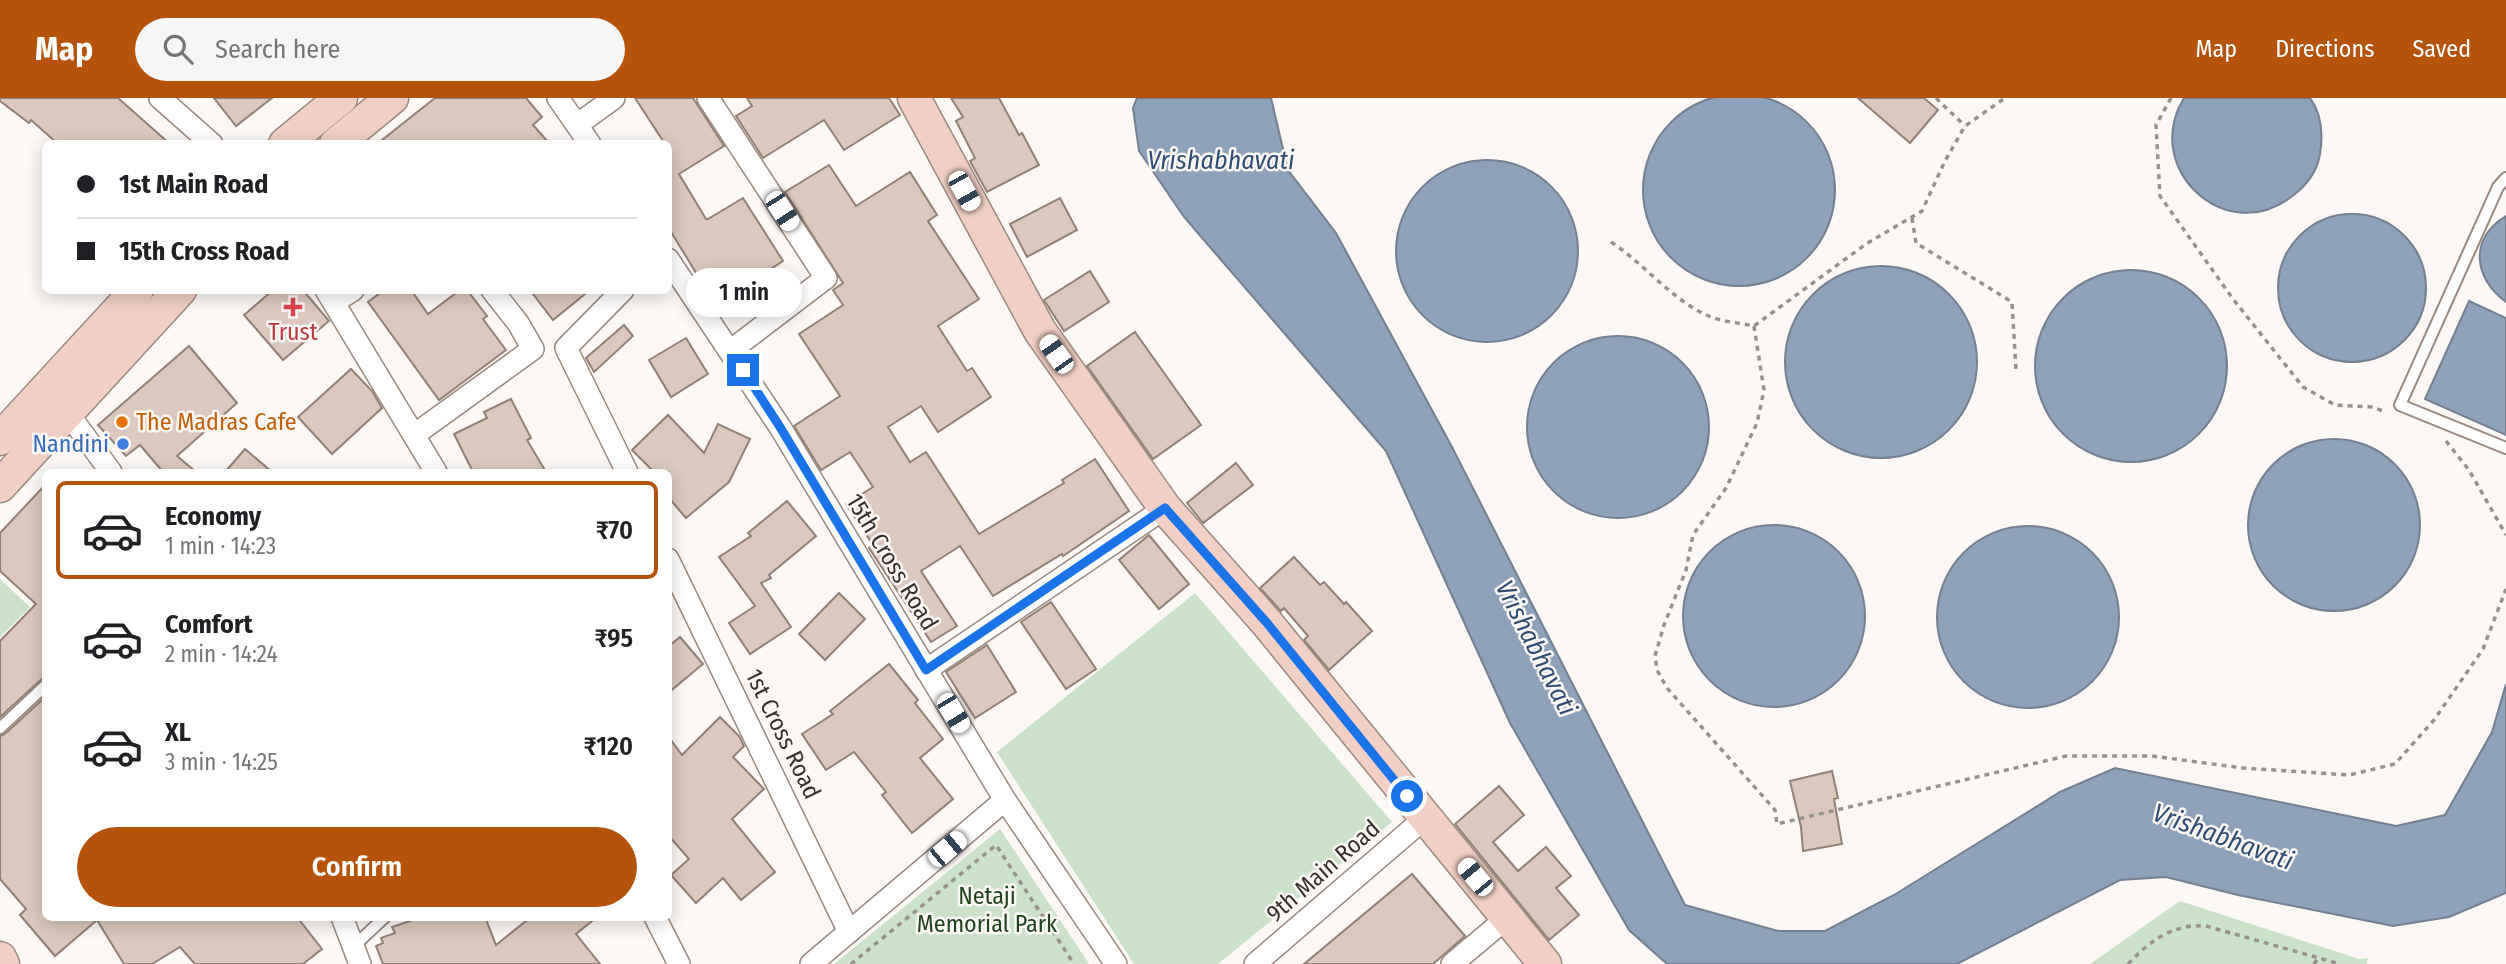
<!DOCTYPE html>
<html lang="en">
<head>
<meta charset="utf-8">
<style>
	body { margin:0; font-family:"Fira Sans Condensed",sans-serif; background:#f6f6f6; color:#202124; height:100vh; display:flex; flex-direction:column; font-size:26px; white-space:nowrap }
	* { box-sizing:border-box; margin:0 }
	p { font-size:23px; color:#757577 }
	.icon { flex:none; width:38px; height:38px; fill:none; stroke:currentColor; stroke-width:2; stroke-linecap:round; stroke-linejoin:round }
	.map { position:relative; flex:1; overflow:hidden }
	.drawer { position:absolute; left:42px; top:371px; width:630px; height:452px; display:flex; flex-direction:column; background:#fff; border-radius:10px; box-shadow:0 4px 18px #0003 }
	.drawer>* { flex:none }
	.hud { position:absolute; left:42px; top:42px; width:630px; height:154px; border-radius:10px; box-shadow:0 4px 18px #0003; display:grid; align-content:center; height:154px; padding:0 35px; background:#fff }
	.end { position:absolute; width:32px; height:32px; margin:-16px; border:9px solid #1a73e8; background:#fff; box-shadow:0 0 0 4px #fff }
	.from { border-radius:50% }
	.bubble { position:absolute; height:49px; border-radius:24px; background:#fff; box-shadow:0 4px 18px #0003; font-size:23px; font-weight:600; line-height:49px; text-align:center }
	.car { position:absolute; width:21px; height:42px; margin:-21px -10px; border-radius:9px; box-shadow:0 0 5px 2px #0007; background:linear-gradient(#fff 24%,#345 0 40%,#fff 0 76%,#345 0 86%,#fff 0) }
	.hud b { display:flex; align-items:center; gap:24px; height:66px; font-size:26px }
	.hud b+b { border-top:2px solid #e0e0e0 }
	.hud i { width:18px; height:18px; background:#202124 }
	ul { padding:12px 0 0; list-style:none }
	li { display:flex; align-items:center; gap:21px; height:98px; margin:0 14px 10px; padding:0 21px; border:4px solid transparent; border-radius:10px }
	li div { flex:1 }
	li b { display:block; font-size:26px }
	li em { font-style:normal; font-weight:600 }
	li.on { border-color:#b45309 }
	li>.icon { width:63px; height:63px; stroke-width:1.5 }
	.primary-button { display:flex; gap:14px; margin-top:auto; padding:14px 35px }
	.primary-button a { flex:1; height:80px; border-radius:42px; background:#b45309; color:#fff; font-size:28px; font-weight:600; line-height:80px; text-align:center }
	header { display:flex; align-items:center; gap:42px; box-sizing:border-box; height:98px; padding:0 35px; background:#b45309; color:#fff }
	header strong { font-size:33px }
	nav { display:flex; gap:38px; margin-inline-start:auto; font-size:24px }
	.search { width:490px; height:63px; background:#f6f6f6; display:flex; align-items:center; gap:18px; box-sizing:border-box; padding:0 24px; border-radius:38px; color:#757577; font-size:26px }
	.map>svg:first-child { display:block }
	.green { fill:#cbe1c9 }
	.water { fill:#8da1bb; stroke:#747f90; stroke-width:2 }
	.building { fill:#dcc8be; stroke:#938077; stroke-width:2 }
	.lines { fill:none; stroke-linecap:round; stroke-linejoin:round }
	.lane-casing { stroke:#9a897e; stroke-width:14 }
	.street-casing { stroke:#9a897e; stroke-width:24 }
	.secondary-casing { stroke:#9a897e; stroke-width:35 }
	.path { stroke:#98928f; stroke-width:3.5; stroke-dasharray:5 5; stroke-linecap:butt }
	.lane { stroke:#fff; stroke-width:10 }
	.street { stroke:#fff; stroke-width:21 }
	.secondary { stroke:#f2cfc4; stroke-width:32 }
	.route { stroke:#1a73e8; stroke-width:9 }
	.health-dot { fill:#e0444e; stroke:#fcf8f6; stroke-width:2.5 }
	.food-dot { fill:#e8710a; stroke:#fcf8f6; stroke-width:2.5 }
	.shop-dot { fill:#3f7fe0; stroke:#fcf8f6; stroke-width:2.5 }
	.labels { text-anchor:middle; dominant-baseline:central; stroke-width:5; stroke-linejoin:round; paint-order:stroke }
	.health-label { font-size:24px; fill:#be3a42; stroke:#fcf8f6 }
	.food-label { font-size:24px; fill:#c56008; stroke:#fcf8f6; text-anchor:start }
	.shop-label { font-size:24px; fill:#366cbe; stroke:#fcf8f6; text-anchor:end }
	.street-label { font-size:24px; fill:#38302c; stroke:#fcf8f6 }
	.park-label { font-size:24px; fill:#21441e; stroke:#fcf8f6 }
	.water-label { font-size:26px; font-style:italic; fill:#304d74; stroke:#fcf8f6 }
</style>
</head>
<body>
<header>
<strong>Map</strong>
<div class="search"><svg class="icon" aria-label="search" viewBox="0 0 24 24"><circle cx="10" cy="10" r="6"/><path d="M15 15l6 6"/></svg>Search here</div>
<nav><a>Map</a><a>Directions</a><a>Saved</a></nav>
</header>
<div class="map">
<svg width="2506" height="866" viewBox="0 0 2506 866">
	<rect width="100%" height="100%" fill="#fcf8f6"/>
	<g class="green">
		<path d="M0 481 30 509 0 539Z"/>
		<path d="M1195 495 1392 724 1218 866H1134L997 654Z"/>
		<path d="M1000 731 1089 866H834Z"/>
		<path d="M2180 803 2359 861 2368 860 2367 866H2090Z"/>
	</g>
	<g class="water">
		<circle cx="1739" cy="92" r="96"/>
		<path d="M1137 0H1271L1288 72 1336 135 1452 349 1685 807 1778 833H1825L1894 797 2060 694 2115 670 2396 728 2445 717 2492 634 2506 586V795L2449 819 2393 828 2238 797 2166 779 2120 782 1957 866H1667L1629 832 1510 625 1386 353 1184 119 1139 53 1133 10Z"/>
		<path d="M2184 0H2310C2322 16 2323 37 2320 56 2317 74 2305 89 2291 99 2225 149 2141 70 2184 0Z"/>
		<circle cx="1487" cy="153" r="91"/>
		<circle cx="2352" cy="190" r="74"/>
		<path d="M2506 118V204C2473 180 2469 140 2506 118Z"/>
		<circle cx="1881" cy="264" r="96"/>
		<circle cx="2131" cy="268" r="96"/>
		<path d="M2469 203 2506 220V337L2425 301Z"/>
		<circle cx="1618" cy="329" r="91"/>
		<circle cx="2334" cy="427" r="86"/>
		<circle cx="1774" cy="518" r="91"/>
		<circle cx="2028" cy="519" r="91"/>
	</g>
	<g class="building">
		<path d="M0 0H118L170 46H58L31 22 29 25 0 3Z"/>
		<path d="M214 0H272L236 28Z"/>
		<path d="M435 0H526L542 19 533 27 550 46H377Z"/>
		<path d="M635 0H693L724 48 679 76 706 121H708L743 100 783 163 748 186 751 190 720 208 701 176 698 178 668 129V46H665Z"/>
		<path d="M747 0H889L900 17 844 52 824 22 763 60 736 18 752 8Z"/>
		<path d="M951 0H999L1019 37 1022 35 1039 67 987 94 970 63 975 60 956 23 963 19Z"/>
		<path d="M1858 0H1924L1938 12 1910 45Z"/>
		<path d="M829 67 856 108 910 74 937 117 928 123 979 201 938 228 967 273 972 270 991 299 938 334 921 308 888 329 910 364 926 354 979 436 1064 385 1062 382 1095 361 1129 413 1063 458 1062 456 993 498 960 448 921 473 957 528 931 544 869 450 873 447 846 406 873 389 850 354 821 372 794 328 840 298 799 236 843 207 833 192 843 185 785 94Z"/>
		<path d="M1060 100 1077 132 1027 159 1010 126Z"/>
		<path d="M1090 173 1109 204 1064 233 1044 202Z"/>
		<path d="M273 192H303L329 223 283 262 244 217Z"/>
		<path d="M384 192H411L428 216 460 192H467L487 218 483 221 506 252 439 302 368 204Z"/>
		<path d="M530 192H590L553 222Z"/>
		<path d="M624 227 633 238 594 274 586 260Z"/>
		<path d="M1135 234 1201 327 1153 361 1087 268Z"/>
		<path d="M686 240 708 276 671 299 649 262Z"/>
		<path d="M189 248 237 305 177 358 196 374H163L140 347 126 358 98 327Z"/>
		<path d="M351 271 372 293 382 310 332 356 298 319Z"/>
		<path d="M511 301 531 340 527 342 546 374H473L454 336 487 320 484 314Z"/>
		<path d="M668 317 704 355 718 326 750 341 729 384 686 420 668 399V374H654L632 352Z"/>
		<path d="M245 351 272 374H225Z"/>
		<path d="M1236 365 1253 387 1203 425 1187 405Z"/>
		<path d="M46 386V577L0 619V543L36 506 0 473V435Z"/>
		<path d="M787 403 816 438 769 477 771 480 761 485 791 529 750 556 729 525 755 508 719 459 751 438 748 435Z"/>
		<path d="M1149 437 1189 486 1159 511 1119 462Z"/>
		<path d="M1294 459 1320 487 1324 484 1344 506 1346 504 1372 533 1329 572 1304 542 1308 538 1284 510 1281 513 1260 490Z"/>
		<path d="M839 495 865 521 825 562 799 536Z"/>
		<path d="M1051 504 1096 571 1066 591 1021 524Z"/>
		<path d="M680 539 703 566 668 595V549Z"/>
		<path d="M987 547 1016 594 975 620 946 574Z"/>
		<path d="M889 566 918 602 915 605 943 641 920 660 953 701 912 735 882 697 886 694 854 654 826 672 802 636 833 616 830 613Z"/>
		<path d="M43 601 46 603V819H297L322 851 303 866H195L180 849 152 866H124L97 822 55 858 20 817 26 811 0 781V638L5 636Z"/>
		<path d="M720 619 739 638 744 648 733 659 764 691 732 721 775 774 741 802 723 780 696 805 671 777 689 761 668 737V638L682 657Z"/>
		<path d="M1832 673 1838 700 1834 701 1842 746 1803 753 1801 729 1790 683Z"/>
		<path d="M1499 688 1524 717 1493 744 1518 773 1546 749 1571 778 1556 790 1579 817 1549 842 1455 726Z"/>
		<path d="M1412 776 1465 838 1433 866H1304Z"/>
		<path d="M409 819H485L496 847 531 819H597L576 836 600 866H383L376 848 383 845 381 840 395 835 392 829 410 823Z"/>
	</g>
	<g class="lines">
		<g class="lane-casing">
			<g id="lane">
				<path d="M2506 80 2498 89 2400 307 2506 350"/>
				<path d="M0 630 46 587"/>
				<path d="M354 848 385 819"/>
			</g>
		</g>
		<g class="street-casing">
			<g id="street">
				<path d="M160 0 212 46"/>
				<path d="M558 0 590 46"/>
				<path d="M708 0 826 180 730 253"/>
				<path d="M577 27 614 0"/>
				<path d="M668 161 780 329 1005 702 1116 866"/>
				<path d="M326 192 436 374"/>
				<path d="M623 192 566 250 627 374"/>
				<path d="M334 204 353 192"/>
				<path d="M67 314 111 374"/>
				<path d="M414 337 533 251 518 225 492 192"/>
				<path d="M668 461 849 834"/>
				<path d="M926 572 1165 410"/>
				<path d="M342 819 360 866"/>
				<path d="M655 819 679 866"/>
				<path d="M811 866 1005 702"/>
				<path d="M1255 866 1425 720"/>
				<path d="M1452 866 1508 819"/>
			</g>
		</g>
		<g class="secondary-casing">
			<g id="secondary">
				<path d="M914 0 1040 233 1165 410 1267 525 1545 866"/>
				<path d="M285 46 341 0"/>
				<path d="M336 46 392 0"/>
				<path d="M0 341 137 192"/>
				<path d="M0 388 180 192"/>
				<path d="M0 860 3 866"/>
			</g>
		</g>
		<g class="path">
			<path d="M1936 0 1965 28"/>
			<path d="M2171 0 2156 27 2160 98 2233 201 2303 289 2335 307 2373 309 2385 314"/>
			<path d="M1912 120 1916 145 2012 204 2016 272"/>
			<path d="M1611 144C1646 167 1672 203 1711 219 1724 224 1741 225 1754 228L1866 146 1922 113 1945 63 1965 28 2005 0"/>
			<path d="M1754 228 1764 292 1757 325 1726 390 1693 437 1686 472 1664 527 1655 558 1657 572 1667 590 1775 712 1777 726 2066 658H2152L2243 670 2349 677 2395 666 2434 622 2483 551 2506 491"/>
			<path d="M2446 343 2469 372 2506 437"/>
			<path d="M851 866 996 747 1074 866"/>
			<path d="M2128 866C2151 842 2172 826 2206 828L2340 866"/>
			<path d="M2314 866 2318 860"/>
		</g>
		<use href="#lane" class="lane"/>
		<use href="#street" class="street"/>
		<use href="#secondary" class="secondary"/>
	</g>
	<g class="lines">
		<path class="route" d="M743 272 780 329 926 572 1165 410 1267 525 1407 698"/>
	</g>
	<path class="health-dot" d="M289.5 198.5h7v7h7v7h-7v7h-7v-7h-7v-7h7z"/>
	<circle class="food-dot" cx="122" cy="324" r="7"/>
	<circle class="shop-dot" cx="123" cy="346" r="7"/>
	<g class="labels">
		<g class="health-label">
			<text x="293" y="234">Trust</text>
		</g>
		<g class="food-label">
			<text x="136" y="324">The Madras Cafe</text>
		</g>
		<g class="shop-label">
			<text x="109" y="346">Nandini</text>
		</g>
		<g class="street-label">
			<text transform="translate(892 464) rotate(59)">15th Cross Road</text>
			<text transform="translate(783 636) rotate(64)">1st Cross Road</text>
			<text transform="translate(1323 773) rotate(-41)">9th Main Road</text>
		</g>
		<g class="park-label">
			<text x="987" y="798">Netaji<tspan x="987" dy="28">Memorial Park</tspan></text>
		</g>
		<g class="water-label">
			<text x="1221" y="62">Vrishabhavati</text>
			<text transform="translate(1536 550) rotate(63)">Vrishabhavati</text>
			<text transform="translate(2223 739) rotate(20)">Vrishabhavati</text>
		</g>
	</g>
</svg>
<i class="end from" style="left:1407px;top:698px"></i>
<i class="end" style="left:743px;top:272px"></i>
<div class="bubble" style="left:686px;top:170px;width:116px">1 min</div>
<i class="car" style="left:964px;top:93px;rotate:151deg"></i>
<i class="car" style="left:782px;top:113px;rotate:147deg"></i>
<i class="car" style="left:1056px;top:256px;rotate:325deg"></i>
<i class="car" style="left:953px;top:615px;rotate:149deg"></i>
<i class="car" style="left:947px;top:751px;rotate:50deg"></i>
<i class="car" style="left:1475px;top:779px;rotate:320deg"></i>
<div class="hud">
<b><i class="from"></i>1st Main Road</b>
<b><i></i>15th Cross Road</b>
</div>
<section class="drawer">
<ul>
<li class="on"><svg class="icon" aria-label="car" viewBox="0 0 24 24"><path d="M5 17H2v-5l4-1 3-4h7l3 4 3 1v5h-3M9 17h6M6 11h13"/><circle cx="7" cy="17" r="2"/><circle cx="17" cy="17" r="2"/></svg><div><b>Economy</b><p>1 min · 14:23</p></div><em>₹70</em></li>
<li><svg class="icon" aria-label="car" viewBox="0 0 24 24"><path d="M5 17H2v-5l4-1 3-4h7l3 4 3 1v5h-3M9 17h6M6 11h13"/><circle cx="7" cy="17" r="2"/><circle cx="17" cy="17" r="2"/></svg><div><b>Comfort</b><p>2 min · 14:24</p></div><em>₹95</em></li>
<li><svg class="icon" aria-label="car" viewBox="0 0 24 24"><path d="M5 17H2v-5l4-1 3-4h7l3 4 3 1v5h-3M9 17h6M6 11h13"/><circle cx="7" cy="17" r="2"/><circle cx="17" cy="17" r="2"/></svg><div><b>XL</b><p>3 min · 14:25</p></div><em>₹120</em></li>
</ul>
<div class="primary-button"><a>Confirm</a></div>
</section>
</div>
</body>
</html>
